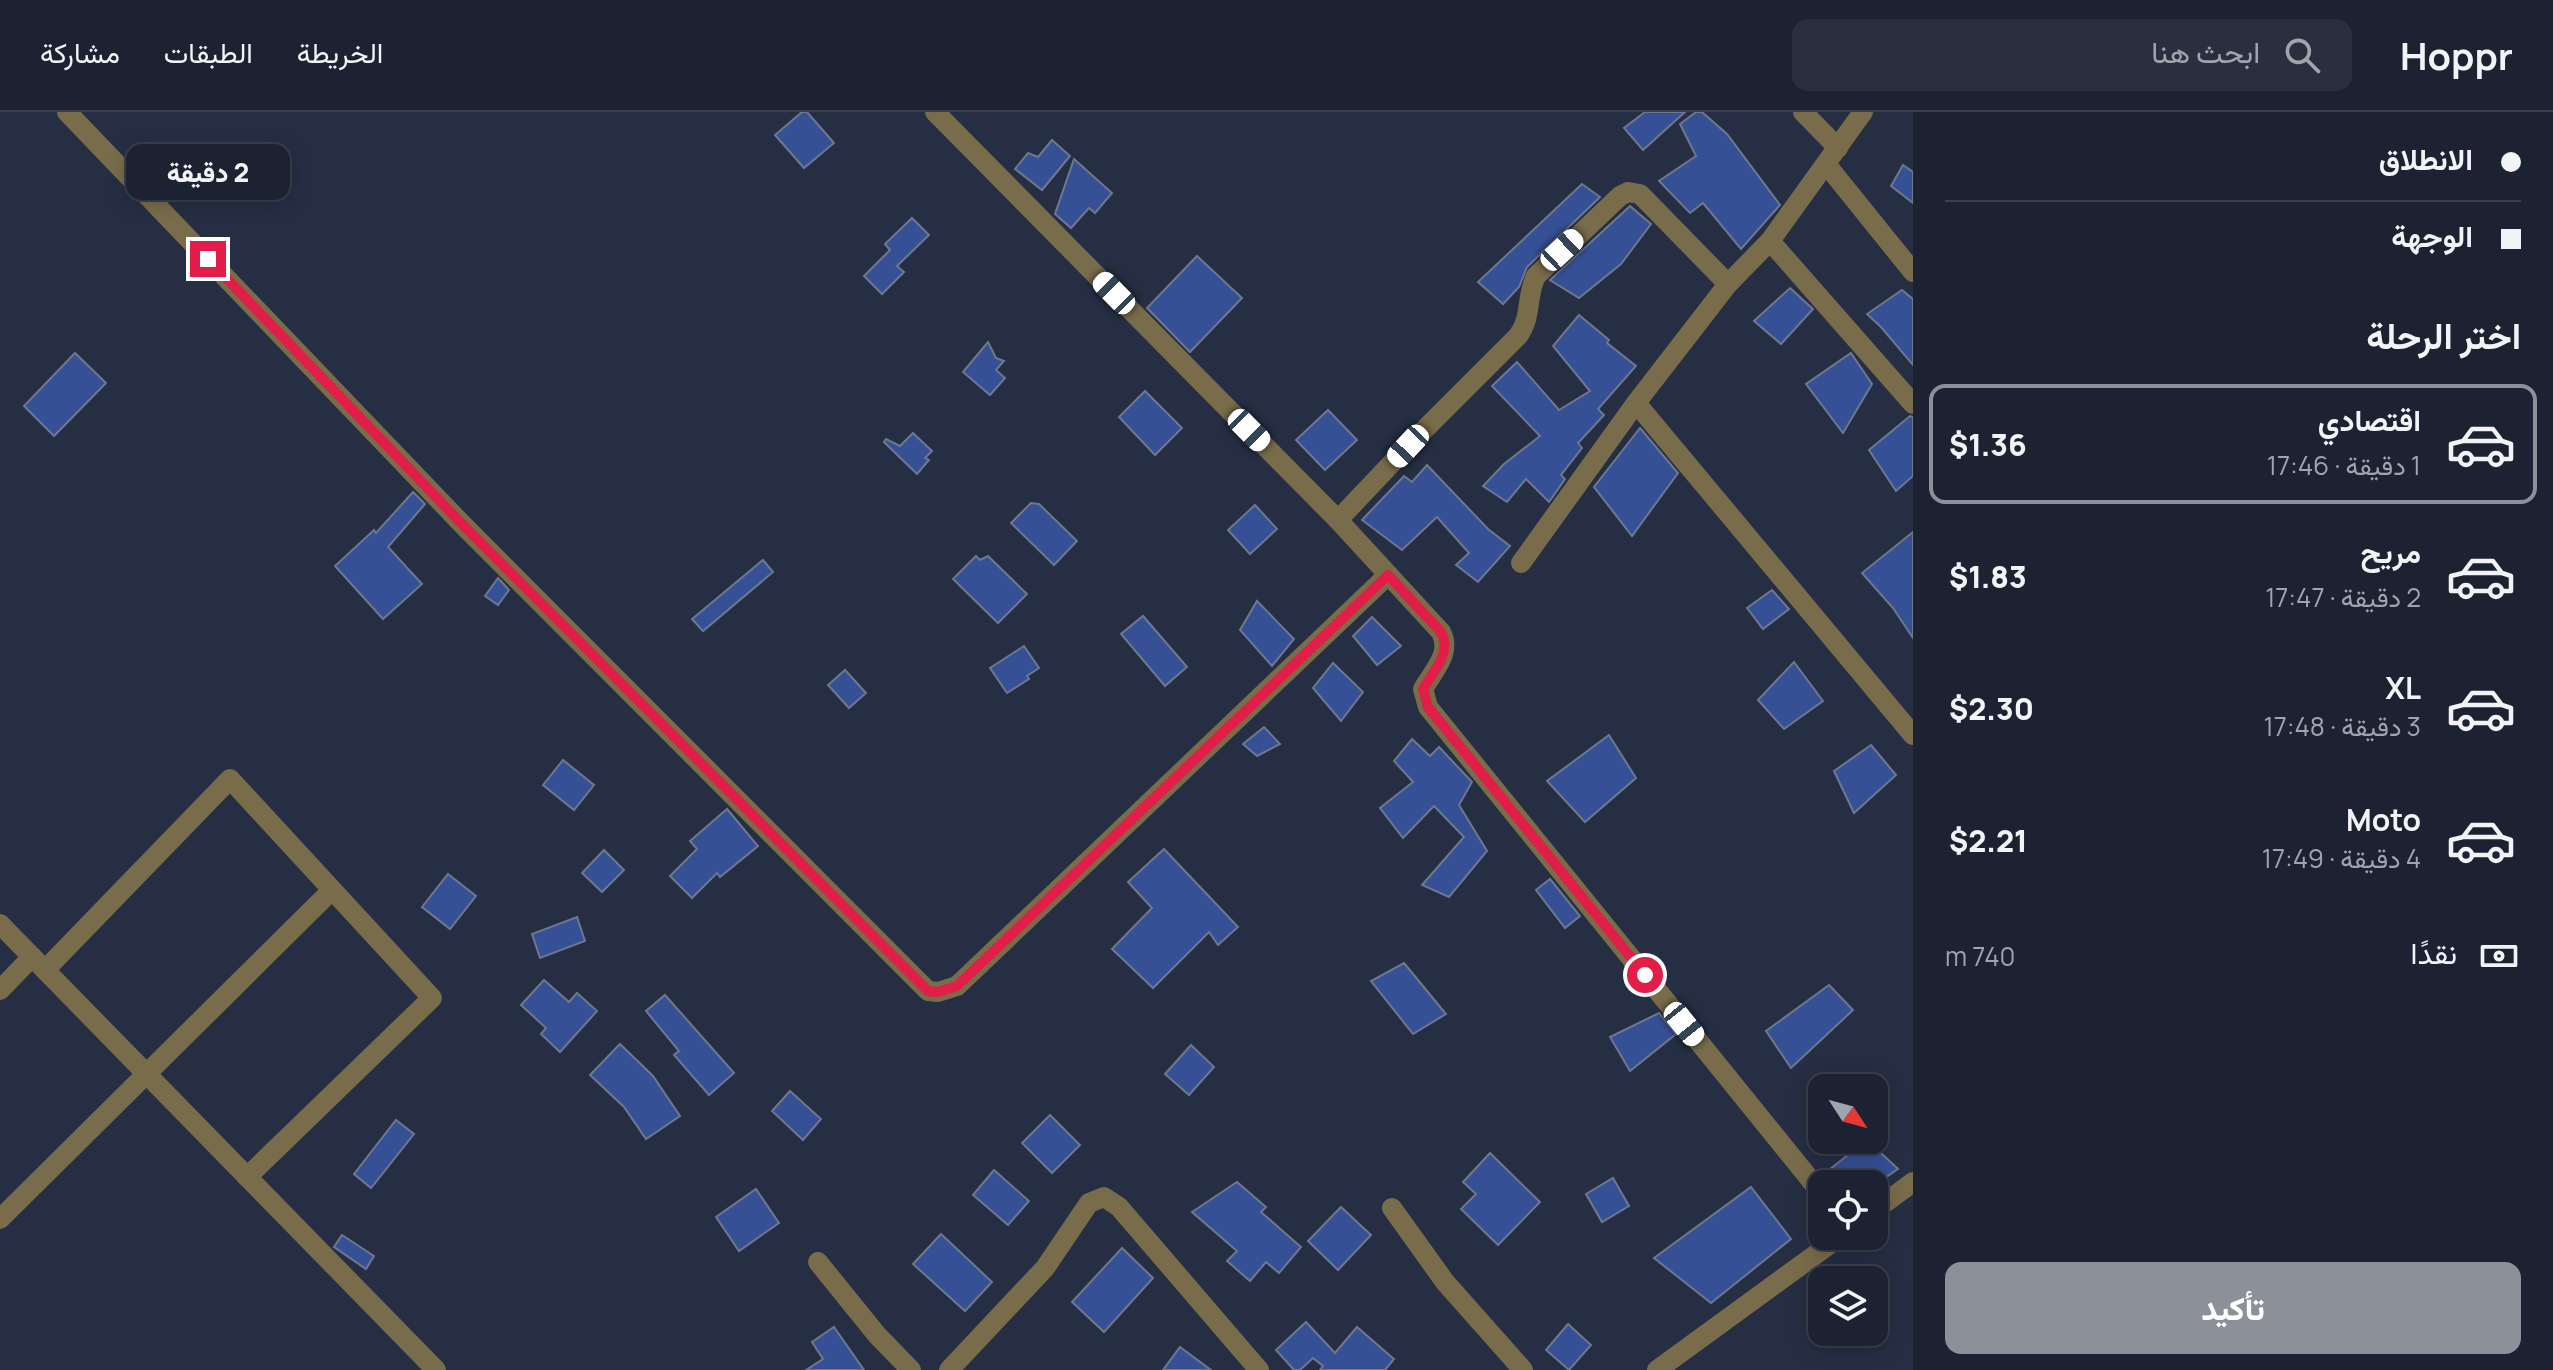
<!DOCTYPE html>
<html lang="ar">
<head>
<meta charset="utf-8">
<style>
	body { margin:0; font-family:Manrope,Vazirmatn,sans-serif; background:#292f3e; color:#f1f3f6; direction:rtl; height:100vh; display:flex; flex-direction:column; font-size:30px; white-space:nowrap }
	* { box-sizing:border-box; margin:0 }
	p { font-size:26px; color:#a0a4ac }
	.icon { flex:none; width:44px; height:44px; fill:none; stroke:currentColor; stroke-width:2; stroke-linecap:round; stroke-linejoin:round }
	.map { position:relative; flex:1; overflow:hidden; direction:ltr }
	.details { display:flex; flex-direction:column; background:#1c2232; width:640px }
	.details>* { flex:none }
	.banner { display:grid; align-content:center; height:176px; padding:0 32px; background:#1c2232 }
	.needle { width:52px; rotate:126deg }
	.buttons { position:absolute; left:1808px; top:962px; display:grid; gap:16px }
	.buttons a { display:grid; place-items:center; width:80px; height:80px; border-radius:16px; background:#1c2232; box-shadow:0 4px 20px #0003,0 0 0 2px #3a3f4d; font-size:40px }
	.end { position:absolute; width:36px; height:36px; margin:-18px; border:10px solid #e11d48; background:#fff; box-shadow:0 0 0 4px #fff }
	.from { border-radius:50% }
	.bubble { position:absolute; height:56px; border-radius:16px; background:#1c2232; box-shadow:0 4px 20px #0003,0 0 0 2px #3a3f4d; font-size:26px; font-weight:800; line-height:56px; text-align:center; direction:rtl }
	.car { position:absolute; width:24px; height:48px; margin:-24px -12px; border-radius:10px; box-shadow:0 0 6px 2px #0007; background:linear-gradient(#fff 24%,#345 0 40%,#fff 0 76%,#345 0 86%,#fff 0) }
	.banner b { display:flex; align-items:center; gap:28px; height:76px; font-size:30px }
	.banner b+b { border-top:2px solid #3a3f4d }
	.banner i { width:20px; height:20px; background:#f1f3f6 }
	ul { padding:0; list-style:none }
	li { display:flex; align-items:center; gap:24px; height:120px; margin:0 16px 12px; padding:0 16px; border:4px solid transparent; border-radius:16px }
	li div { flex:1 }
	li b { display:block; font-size:30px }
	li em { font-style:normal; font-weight:800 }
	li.active { border-color:#8c9099 }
	li>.icon { width:72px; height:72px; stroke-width:1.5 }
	h2 { padding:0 32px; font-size:36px; line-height:96px }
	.pay { display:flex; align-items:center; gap:20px; height:88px; padding:0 32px; font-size:30px }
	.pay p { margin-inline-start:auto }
	.button { display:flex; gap:16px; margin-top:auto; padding:16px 32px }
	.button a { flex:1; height:92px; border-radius:16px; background:#8c9099; color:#fff; font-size:32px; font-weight:800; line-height:92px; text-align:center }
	header { display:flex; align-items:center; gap:48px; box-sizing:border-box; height:112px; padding:0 40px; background:#1c2232; border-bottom:2px solid #3a3f4d }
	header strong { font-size:38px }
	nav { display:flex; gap:44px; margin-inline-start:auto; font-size:28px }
	.search { width:560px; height:72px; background:#292f3e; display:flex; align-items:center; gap:20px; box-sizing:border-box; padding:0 28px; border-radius:16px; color:#a0a4ac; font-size:30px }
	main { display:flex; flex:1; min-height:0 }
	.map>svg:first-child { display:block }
	.building { fill:#365095; stroke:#6d7890; stroke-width:2 }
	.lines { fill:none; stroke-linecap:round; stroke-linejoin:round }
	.minor { stroke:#796c4a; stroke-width:20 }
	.route { stroke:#e11d48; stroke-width:10 }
</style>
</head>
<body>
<header>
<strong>Hoppr</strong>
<div class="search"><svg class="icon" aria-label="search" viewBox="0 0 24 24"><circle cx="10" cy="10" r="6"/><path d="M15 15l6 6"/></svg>ابحث هنا</div>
<nav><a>الخريطة</a><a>الطبقات</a><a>مشاركة</a></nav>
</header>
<main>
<section class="details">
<div class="banner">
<b><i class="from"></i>الانطلاق</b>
<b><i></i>الوجهة</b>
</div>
<h2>اختر الرحلة</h2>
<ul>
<li class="active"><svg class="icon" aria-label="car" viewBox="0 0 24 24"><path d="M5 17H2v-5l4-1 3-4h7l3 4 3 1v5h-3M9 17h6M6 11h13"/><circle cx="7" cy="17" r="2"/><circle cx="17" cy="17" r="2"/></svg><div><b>اقتصادي</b><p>1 دقيقة · 17:46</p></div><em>$1.36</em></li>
<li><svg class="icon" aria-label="car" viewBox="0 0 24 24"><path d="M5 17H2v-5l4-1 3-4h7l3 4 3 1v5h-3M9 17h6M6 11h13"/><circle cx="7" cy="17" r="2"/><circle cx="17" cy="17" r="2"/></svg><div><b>مريح</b><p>2 دقيقة · 17:47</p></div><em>$1.83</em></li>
<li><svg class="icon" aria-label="car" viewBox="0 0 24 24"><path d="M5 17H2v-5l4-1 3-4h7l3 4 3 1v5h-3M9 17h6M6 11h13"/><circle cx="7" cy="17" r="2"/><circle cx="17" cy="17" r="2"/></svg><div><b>XL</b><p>3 دقيقة · 17:48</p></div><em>$2.30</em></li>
<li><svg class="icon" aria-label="car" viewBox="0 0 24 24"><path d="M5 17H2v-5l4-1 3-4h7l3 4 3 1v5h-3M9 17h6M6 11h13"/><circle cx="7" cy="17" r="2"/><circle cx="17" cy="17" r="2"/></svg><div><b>Moto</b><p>4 دقيقة · 17:49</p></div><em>$2.21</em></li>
</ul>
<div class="pay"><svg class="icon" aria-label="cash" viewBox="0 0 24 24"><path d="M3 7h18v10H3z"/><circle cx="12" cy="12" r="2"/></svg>نقدًا<p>740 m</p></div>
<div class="button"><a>تأكيد</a></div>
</section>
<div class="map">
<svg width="1913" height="1258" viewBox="0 0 1913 1258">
	<rect width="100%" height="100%" fill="#252e43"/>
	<g class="building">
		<path d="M802 0H807L834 31 804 56 775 23Z"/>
		<path d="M1645 0H1685L1643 38 1624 16Z"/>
		<path d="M1696 0H1702L1727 22 1780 93 1741 137 1703 91 1690 101 1659 69 1696 44 1680 12Z"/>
		<path d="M1052 28 1070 44 1042 78 1015 57 1028 41 1038 45Z"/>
		<path d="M1074 47 1112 81 1095 101 1089 96 1071 116 1055 102Z"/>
		<path d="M1903 53 1913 60V91L1891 74Z"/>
		<path d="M1582 72 1600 85 1527 155 1519 175 1503 192 1478 170Z"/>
		<path d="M1630 94 1651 112 1621 152 1579 186 1550 168Z"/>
		<path d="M912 106 929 123 897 154 904 160 882 182 864 164 890 138 885 132Z"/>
		<path d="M1197 144 1242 186 1190 240 1147 196Z"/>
		<path d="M1790 176 1813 197 1781 232 1754 209Z"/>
		<path d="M1902 178 1913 187V253L1881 215 1867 202Z"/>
		<path d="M1579 203 1609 228 1607 231 1636 254 1598 297 1604 303 1578 331 1582 336 1561 363 1565 367 1549 390 1526 367 1507 390 1483 374 1504 352 1540 324 1492 274 1517 250 1559 298 1590 279 1553 234Z"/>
		<path d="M988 230 996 246 1004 249 996 258 1005 266 990 283 963 260Z"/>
		<path d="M75 241 106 271 54 324 24 294Z"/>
		<path d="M1851 241 1872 272 1843 321 1806 272Z"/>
		<path d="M1145 279 1182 316 1155 343 1119 305Z"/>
		<path d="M1328 298 1357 328 1325 358 1296 328Z"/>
		<path d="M1910 304 1913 305V364L1896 379 1869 338Z"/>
		<path d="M1640 316 1678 361 1632 424 1594 375Z"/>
		<path d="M913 321 932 339 925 346 929 348 917 362 884 330 886 327 900 334Z"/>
		<path d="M1427 353 1488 417 1510 434 1478 470 1456 453 1469 441 1437 405 1402 438 1362 408 1404 364 1412 370Z"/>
		<path d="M413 380 425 392 388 435 422 472 383 507 335 454 374 418 376 421Z"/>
		<path d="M1031 391 1039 392 1077 429 1054 453 1011 411Z"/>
		<path d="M1255 393 1277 417 1250 442 1228 418Z"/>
		<path d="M1913 420V526L1893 496 1862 461Z"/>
		<path d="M976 444 980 448 988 444 1027 482 998 511 953 467Z"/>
		<path d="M763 448 773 460 703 519 692 507Z"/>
		<path d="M498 466 509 478 498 493 485 484Z"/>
		<path d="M1772 478 1789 497 1763 517 1747 496Z"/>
		<path d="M1257 489 1294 527 1272 554 1240 518Z"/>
		<path d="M1143 504 1187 555 1165 574 1121 522Z"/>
		<path d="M1372 505 1401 534 1377 553 1353 524Z"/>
		<path d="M1024 534 1039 556 1027 564 1029 567 1007 581 990 556Z"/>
		<path d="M1794 550 1823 589 1784 617 1758 588Z"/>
		<path d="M1333 551 1363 580 1341 609 1313 576Z"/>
		<path d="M845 558 866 581 849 596 828 573Z"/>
		<path d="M1264 615 1280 632 1257 644 1243 632Z"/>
		<path d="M1609 623 1636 666 1585 710 1547 669Z"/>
		<path d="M1412 627 1430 644 1439 635 1472 670 1459 693 1487 739 1449 785 1422 773 1464 725 1434 694 1403 726 1380 696 1413 670 1394 649Z"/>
		<path d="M1871 633 1896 663 1854 701 1834 659Z"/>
		<path d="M563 648 594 673 574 698 543 673Z"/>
		<path d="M727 697 758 734 720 765 717 761 692 786 670 764 697 737 690 729Z"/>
		<path d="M1164 737 1238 815 1218 833 1209 820 1153 876 1112 837 1152 796 1128 770Z"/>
		<path d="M604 738 624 758 602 780 582 761Z"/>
		<path d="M448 762 476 784 450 817 422 795Z"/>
		<path d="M1550 767 1580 804 1565 816 1536 778Z"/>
		<path d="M577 805 585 829 540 846 532 822Z"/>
		<path d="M1404 851 1446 902 1413 922 1371 869Z"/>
		<path d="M544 868 569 890 577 881 597 899 560 940 541 922 546 916 521 893Z"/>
		<path d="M1829 873 1853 898 1791 956 1766 919Z"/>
		<path d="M665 883 734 961 709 983 674 943 679 939 646 899Z"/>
		<path d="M1659 901 1676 922 1630 959 1610 925Z"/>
		<path d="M620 932 653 964 680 1004 646 1027 624 995 590 963Z"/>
		<path d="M1191 933 1214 955 1189 983 1165 962Z"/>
		<path d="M790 979 821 1007 803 1028 772 999Z"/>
		<path d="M1050 1003 1080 1033 1052 1061 1022 1031Z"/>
		<path d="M396 1008 414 1022 371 1076 354 1062Z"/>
		<path d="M1867 1028 1898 1057 1876 1072H1844L1830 1057Z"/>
		<path d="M1490 1041 1540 1090 1498 1133 1461 1097 1476 1082 1463 1070Z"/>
		<path d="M994 1058 1029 1089 1008 1113 973 1083Z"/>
		<path d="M1613 1066 1629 1094 1602 1110 1586 1082Z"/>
		<path d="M1237 1070 1266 1095 1261 1100 1301 1135 1279 1161 1266 1150 1250 1169 1227 1149 1237 1139 1192 1100Z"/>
		<path d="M1751 1075 1791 1127 1711 1191 1654 1146Z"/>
		<path d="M756 1077 779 1111 739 1139 716 1105Z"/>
		<path d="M1341 1095 1371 1123 1338 1158 1308 1129Z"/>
		<path d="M941 1122 992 1170 965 1199 913 1152Z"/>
		<path d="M342 1123 374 1144 366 1157 334 1135Z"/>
		<path d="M1122 1136 1153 1166 1104 1220 1072 1190Z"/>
		<path d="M1306 1210 1335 1241 1357 1215 1394 1247 1385 1258H1320L1323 1254 1313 1246 1300 1258H1294L1276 1238Z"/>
		<path d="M1568 1212 1591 1233 1569 1258 1546 1238Z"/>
		<path d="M834 1215 864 1258H806L823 1247 812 1230Z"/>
		<path d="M1180 1235 1211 1258H1163Z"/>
	</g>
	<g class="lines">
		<g class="minor">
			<path d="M67 0 462 412 928 879 938 880 957 874 1388 463"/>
			<path d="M935 0 1338 408 1441 520C1452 541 1434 558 1423 577L1428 595 1822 1082"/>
			<path d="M1803 0 1838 36"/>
			<path d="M1826 52 1913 160"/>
			<path d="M1770 129 1913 292"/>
			<path d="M1636 291 1913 623"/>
			<path d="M1338 408 1408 334 1518 224C1532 206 1526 184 1536 164L1620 84 1628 80 1640 82 1728 172"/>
			<path d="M1521 451 1636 291 1728 172 1770 129 1863 0"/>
			<path d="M0 812 436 1258"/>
			<path d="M45 858 230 667 432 886 247 1065"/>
			<path d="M0 878 32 845"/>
			<path d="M1392 1096 1445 1170 1523 1258"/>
			<path d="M1874 1099 1913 1070"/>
			<path d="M0 1107 332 778"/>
			<path d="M818 1150 877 1223 911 1258"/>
			<path d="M949 1258 1045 1156 1089 1091 1104 1085 1119 1095 1259 1258"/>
			<path d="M1657 1258 1841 1124"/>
		</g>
	</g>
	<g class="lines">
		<path class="route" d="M208 147 462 412 928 879 938 880 957 874 1388 463 1441 520C1452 541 1434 558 1423 577L1428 595 1645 863"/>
	</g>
</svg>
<div class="buttons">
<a><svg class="needle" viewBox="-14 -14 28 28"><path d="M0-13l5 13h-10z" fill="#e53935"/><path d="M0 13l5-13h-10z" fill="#a0a4ac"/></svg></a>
<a><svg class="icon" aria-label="locate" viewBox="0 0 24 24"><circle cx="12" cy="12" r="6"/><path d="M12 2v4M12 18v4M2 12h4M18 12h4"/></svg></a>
<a><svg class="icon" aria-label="layers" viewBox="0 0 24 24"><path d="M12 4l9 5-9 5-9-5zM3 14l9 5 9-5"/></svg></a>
</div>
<i class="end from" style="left:1645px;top:863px"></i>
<i class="end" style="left:208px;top:147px"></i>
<div class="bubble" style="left:126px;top:32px;width:164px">2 دقيقة</div>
<i class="car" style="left:1562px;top:138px;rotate:47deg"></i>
<i class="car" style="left:1114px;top:181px;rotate:315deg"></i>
<i class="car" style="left:1249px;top:318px;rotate:135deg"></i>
<i class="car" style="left:1408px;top:334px;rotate:223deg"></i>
<i class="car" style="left:1684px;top:912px;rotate:141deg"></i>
</div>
</main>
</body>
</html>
